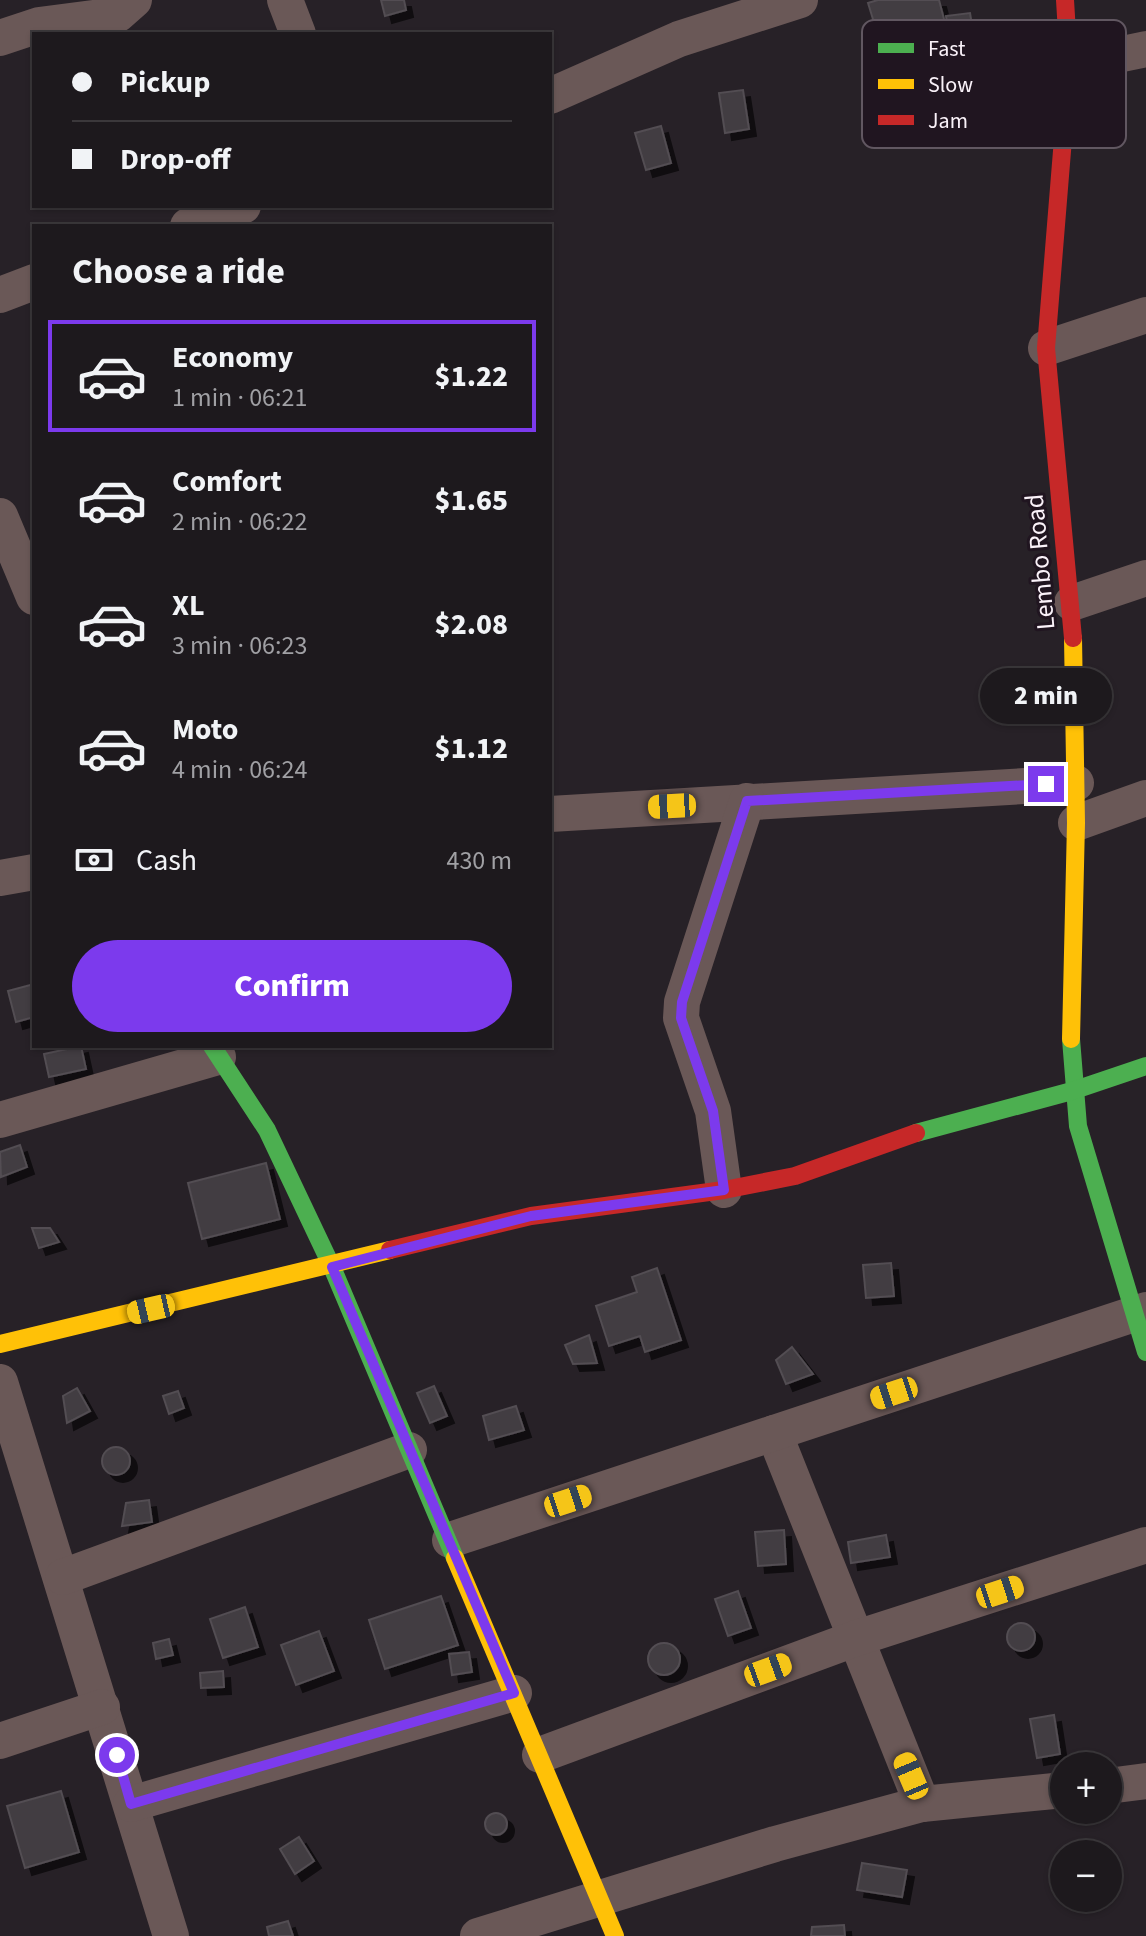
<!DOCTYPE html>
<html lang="en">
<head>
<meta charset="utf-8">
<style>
	body { margin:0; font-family:"Source Sans 3",sans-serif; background:#252226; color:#f1f3f6; height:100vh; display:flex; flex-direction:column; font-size:30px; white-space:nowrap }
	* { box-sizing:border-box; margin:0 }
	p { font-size:26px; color:#a0a0a4 }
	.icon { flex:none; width:44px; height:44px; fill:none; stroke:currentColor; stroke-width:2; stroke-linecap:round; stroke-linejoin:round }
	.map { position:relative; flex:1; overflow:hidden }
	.panel { position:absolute; left:32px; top:224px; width:520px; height:824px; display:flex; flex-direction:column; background:#1d191d; border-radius:0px; box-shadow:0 2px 6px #0004,0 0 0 2px #3b383b }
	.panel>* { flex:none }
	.guide { position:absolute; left:32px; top:32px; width:520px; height:176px; border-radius:0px; box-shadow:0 2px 6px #0004,0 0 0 2px #3b383b; display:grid; align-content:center; height:176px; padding:0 40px; background:#1d191d }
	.controls { position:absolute; left:1050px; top:1752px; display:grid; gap:16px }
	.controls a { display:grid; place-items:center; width:72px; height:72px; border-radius:50%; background:#1d191d; box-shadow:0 2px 6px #0004,0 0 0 2px #3b383b; font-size:40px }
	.end { position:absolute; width:36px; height:36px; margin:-18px; border:10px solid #7c3aed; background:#fff; box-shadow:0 0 0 4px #fff }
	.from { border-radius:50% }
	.bubble { position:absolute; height:56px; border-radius:28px; background:#1d191d; box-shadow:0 2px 6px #0004,0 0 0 2px #3b383b; font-size:26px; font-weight:800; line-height:56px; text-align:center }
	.car { position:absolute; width:24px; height:48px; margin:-24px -12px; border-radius:10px; box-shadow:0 0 6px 2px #0007; background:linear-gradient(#f5c518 24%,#345 0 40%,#f5c518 0 76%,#345 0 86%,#f5c518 0) }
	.guide b { display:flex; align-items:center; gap:28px; height:76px; font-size:30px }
	.guide b+b { border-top:2px solid #3b383b }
	.guide i { width:20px; height:20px; background:#f1f3f6 }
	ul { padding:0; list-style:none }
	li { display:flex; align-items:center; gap:24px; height:112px; margin:0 16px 12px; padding:0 24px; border:4px solid transparent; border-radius:0px }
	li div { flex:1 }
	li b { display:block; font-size:30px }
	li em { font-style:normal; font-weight:800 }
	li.on { border-color:#7c3aed }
	li>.icon { width:72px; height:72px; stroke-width:1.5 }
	h2 { padding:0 40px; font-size:36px; line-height:96px }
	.pay { display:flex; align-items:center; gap:20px; height:88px; padding:0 40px; font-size:30px }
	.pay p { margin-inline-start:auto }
	.primary-button { display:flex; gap:16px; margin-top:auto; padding:16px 40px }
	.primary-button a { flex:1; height:92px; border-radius:48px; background:#7c3aed; color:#fff; font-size:32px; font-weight:800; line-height:92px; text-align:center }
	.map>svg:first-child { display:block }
	.building { fill:#423d42; stroke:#524d52; stroke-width:2; filter:url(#shadow) }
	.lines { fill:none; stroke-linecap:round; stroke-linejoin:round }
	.street { stroke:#6a5857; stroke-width:36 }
	.fast { stroke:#4caf50; stroke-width:18 }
	.slow { stroke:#ffc107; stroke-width:18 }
	.jam { stroke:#c62828; stroke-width:18 }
	.route { stroke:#7c3aed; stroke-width:10 }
	.labels { text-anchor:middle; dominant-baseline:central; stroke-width:6; stroke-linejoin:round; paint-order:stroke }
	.street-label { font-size:26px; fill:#faf2f9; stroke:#201520 }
	.key { fill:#201520; stroke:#615761; stroke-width:2 }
	.key-label { font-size:22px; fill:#faf2f9 }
</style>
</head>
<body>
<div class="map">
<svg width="1146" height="1936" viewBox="0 0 1146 1936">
	<defs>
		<filter id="shadow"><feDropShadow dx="7" dy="7" stdDeviation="0" flood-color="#0009"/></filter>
	</defs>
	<rect width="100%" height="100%" fill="#272127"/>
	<g class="building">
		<path d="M381 0H404L406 10 385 16Z"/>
		<path d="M878 0H939L945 23 880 42 868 3Z"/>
		<path d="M970 13 975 44 951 48 946 16Z"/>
		<path d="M743 90 749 129 725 133 719 93Z"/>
		<path d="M661 126 671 163 646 170 635 133Z"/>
		<path d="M34 984V1017L16 1022 8 991Z"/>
		<path d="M81 1046 86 1069 49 1077 44 1054Z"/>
		<path d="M20 1145 27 1167 1 1177 0 1152Z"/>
		<path d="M266 1163 280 1219 202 1239 188 1183Z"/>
		<path d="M32 1228H50L59 1242 39 1248Z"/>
		<path d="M891 1263 894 1296 866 1298 863 1265Z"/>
		<path d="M657 1268 681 1340 645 1352 640 1336 609 1346 596 1306 637 1292 632 1277Z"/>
		<path d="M589 1335 597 1363 573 1364 565 1345Z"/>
		<path d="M792 1347 813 1374 786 1384 776 1360Z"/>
		<path d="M434 1386 447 1416 430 1423 417 1393Z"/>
		<path d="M77 1388 90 1411 67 1423 63 1396Z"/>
		<path d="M178 1391 184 1408 169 1414 163 1396Z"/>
		<path d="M516 1406 524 1430 489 1440 483 1416Z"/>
		<circle cx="116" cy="1461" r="14"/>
		<path d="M149 1500 152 1522 122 1526 126 1503Z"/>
		<path d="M784 1530 786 1564 758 1566 755 1532Z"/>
		<path d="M886 1535 890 1557 851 1563 848 1542Z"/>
		<path d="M738 1591 751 1628 728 1636 715 1599Z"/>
		<path d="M441 1596 458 1645 385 1669 369 1620Z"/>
		<path d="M245 1607 258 1647 223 1658 210 1619Z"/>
		<circle cx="1021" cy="1637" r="14"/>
		<path d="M319 1631 334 1671 296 1685 281 1645Z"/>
		<path d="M169 1639 173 1655 156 1659 153 1643Z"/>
		<circle cx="664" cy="1659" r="16"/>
		<path d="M469 1652 472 1672 452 1675 449 1654Z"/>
		<path d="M223 1671 224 1687 201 1688 200 1673Z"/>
		<path d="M1054 1715 1060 1754 1037 1758 1030 1719Z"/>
		<path d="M61 1791 79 1852 25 1868 7 1806Z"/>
		<circle cx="496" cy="1824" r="11"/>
		<path d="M299 1837 314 1861 295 1874 280 1849Z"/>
		<path d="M862 1863 907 1870 902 1897 857 1890Z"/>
		<path d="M288 1921 293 1936H269L267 1927Z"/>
		<path d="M844 1925 845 1936H811L812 1927Z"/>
	</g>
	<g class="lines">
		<g class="street">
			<path d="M285 0 298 34"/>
			<path d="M0 38 39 25 117 15 134 0"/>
			<path d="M1069 65 1146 49"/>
			<path d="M550 96 679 39 800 0"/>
			<path d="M188 226 243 206"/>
			<path d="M0 295 34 282"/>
			<path d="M1046 348 1146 315"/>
			<path d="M0 516 34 597"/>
			<path d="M1072 603 1146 578"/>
			<path d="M550 814 1076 783"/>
			<path d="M1076 823 1146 798"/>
			<path d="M0 878 34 872"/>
			<path d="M0 1120 218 1057"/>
			<path d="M724 1190 713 1111 681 1018 682 1002 747 801"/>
			<path d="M0 1382 171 1936"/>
			<path d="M774 1433 922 1804"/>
			<path d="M450 1540 1146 1310"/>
			<path d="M63 1577 409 1450"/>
			<path d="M0 1741 102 1707"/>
			<path d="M540 1755 854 1639 1146 1545"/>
			<path d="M1108 1786 1146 1781"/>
			<path d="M131 1804 514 1693"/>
			<path d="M478 1936 775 1844 922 1804 1064 1790"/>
		</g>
		<g class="fast">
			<path d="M1071 1039 1078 1126 1146 1352"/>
			<path d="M212 1046 267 1130 332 1267 455 1558"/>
			<path d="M916 1133 1072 1091 1146 1066"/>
		</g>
		<g class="slow">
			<path d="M1071 1039 1076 823 1073 638"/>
			<path d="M0 1344 390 1250"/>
			<path d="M455 1558 615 1936"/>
		</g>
		<g class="jam">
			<path d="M1065 0 1069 65 1046 348 1073 638"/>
			<path d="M390 1250 531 1216 724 1190 795 1176 916 1133"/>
		</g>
	</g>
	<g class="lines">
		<path class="route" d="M117 1755 131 1804 514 1693 332 1267 531 1216 724 1190 713 1111 681 1018 682 1002 747 801 1046 784"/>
	</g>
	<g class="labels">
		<g class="street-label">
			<text transform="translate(1040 562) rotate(-95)">Lembo Road</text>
		</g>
	</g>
	<rect x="862" y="20" width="264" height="128" rx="12" class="key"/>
	<rect x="878" y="43" width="36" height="10" fill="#4caf50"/>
	<rect x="878" y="79" width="36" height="10" fill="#ffc107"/>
	<rect x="878" y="115" width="36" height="10" fill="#c62828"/>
	<g class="key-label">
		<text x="928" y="56">Fast</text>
		<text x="928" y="92">Slow</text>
		<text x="928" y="128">Jam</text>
	</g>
</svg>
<div class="controls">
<a>+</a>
<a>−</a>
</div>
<i class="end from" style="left:117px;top:1755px"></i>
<i class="end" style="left:1046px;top:784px"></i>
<div class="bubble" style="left:980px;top:668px;width:132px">2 min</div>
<i class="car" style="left:672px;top:806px;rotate:267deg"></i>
<i class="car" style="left:151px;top:1309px;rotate:257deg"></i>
<i class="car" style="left:894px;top:1393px;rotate:252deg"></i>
<i class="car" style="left:568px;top:1501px;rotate:72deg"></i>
<i class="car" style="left:1000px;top:1592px;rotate:72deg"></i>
<i class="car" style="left:768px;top:1670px;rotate:70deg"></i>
<i class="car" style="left:911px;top:1776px;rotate:337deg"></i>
<div class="guide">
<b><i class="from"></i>Pickup</b>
<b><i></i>Drop-off</b>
</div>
<section class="panel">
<h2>Choose a ride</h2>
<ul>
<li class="on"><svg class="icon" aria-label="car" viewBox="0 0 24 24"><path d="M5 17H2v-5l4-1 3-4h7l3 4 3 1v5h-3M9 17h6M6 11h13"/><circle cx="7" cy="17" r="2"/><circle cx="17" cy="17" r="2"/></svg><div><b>Economy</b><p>1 min · 06:21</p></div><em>$1.22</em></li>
<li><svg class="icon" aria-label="car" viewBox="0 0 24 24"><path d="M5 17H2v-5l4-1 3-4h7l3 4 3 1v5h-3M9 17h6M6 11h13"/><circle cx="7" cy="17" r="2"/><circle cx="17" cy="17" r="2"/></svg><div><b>Comfort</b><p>2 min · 06:22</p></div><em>$1.65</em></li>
<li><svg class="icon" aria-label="car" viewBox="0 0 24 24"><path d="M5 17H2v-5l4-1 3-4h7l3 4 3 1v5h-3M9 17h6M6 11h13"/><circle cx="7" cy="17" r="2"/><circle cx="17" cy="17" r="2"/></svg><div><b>XL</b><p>3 min · 06:23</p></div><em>$2.08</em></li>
<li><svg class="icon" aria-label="car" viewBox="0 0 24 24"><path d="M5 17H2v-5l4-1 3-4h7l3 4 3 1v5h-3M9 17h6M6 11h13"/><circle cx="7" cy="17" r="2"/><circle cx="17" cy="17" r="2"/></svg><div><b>Moto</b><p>4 min · 06:24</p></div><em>$1.12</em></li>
</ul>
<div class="pay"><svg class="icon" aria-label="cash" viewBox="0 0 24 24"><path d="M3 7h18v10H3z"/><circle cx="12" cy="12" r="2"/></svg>Cash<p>430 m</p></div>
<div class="primary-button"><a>Confirm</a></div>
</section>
</div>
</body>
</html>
